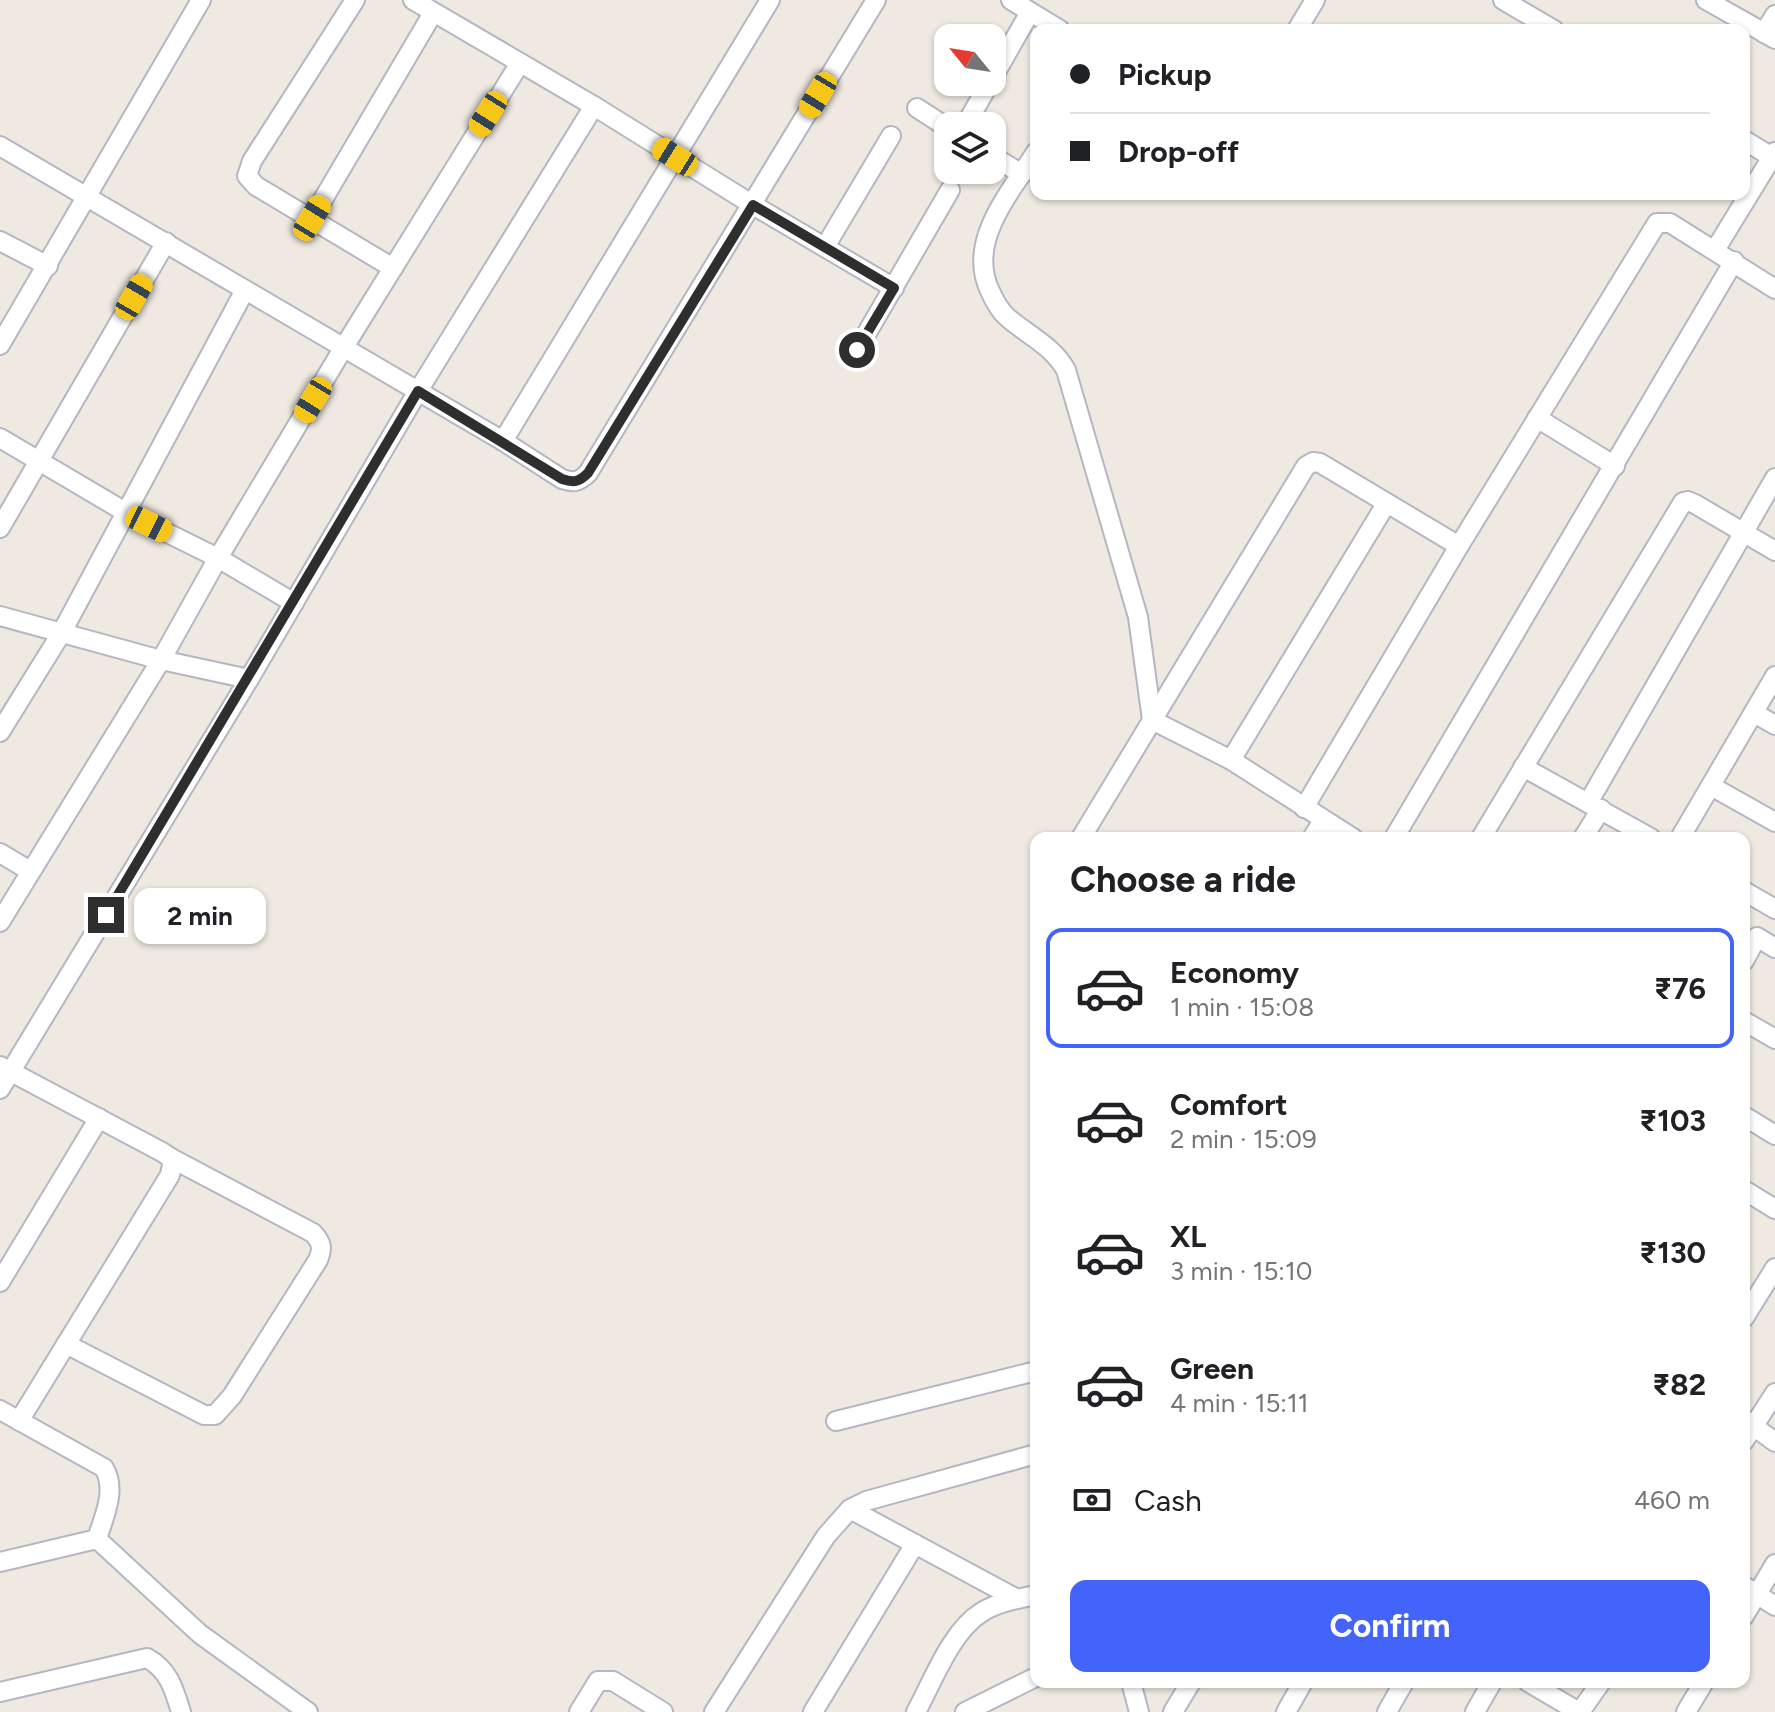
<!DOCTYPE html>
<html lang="en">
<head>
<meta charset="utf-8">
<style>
	body { margin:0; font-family:Figtree,sans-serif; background:#f6f6f6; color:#202124; height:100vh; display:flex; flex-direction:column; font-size:30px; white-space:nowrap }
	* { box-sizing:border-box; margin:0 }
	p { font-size:26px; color:#757577 }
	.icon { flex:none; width:44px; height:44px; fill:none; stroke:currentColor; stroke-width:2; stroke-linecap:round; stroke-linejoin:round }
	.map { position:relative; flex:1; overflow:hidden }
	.sheet { position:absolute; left:1030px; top:832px; width:720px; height:856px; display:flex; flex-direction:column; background:#fff; border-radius:16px; box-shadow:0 2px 6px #0004 }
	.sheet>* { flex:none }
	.banner { position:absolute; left:1030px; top:24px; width:720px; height:176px; border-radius:16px; box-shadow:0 2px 6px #0004; display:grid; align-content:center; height:176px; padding:0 40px; background:#fff }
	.needle { width:52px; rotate:300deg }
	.fabs { position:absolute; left:934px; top:24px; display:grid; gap:16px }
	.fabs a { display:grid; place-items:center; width:72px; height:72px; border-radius:16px; background:#fff; box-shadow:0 2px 6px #0004; font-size:40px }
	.end { position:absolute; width:36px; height:36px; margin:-18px; border:10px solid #2e2e2e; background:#fff; box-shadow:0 0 0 4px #fff }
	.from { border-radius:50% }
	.bubble { position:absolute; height:56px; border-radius:16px; background:#fff; box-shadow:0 2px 6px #0004; font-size:26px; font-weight:700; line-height:56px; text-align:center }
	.car { position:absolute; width:24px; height:48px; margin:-24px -12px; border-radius:10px; box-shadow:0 0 6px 2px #0007; background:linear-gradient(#f5c518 24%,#345 0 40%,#f5c518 0 76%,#345 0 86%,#f5c518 0) }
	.banner b { display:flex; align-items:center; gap:28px; height:76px; font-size:30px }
	.banner b+b { border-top:2px solid #e0e0e0 }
	.banner i { width:20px; height:20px; background:#202124 }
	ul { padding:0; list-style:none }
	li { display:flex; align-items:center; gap:24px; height:120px; margin:0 16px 12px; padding:0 24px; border:4px solid transparent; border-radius:16px }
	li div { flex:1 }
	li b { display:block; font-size:30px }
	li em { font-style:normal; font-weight:700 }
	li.on { border-color:#4264fb }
	li>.icon { width:72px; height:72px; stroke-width:1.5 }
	h2 { padding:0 40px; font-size:36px; line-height:96px }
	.pay { display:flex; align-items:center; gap:20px; height:88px; padding:0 40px; font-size:30px }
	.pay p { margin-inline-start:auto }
	.action { display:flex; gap:16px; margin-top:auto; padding:16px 40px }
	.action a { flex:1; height:92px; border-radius:16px; background:#4264fb; color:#fff; font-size:32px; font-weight:700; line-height:92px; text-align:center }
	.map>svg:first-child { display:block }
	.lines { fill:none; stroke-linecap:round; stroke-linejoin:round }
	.street-casing { stroke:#b4b7c1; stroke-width:22 }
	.street { stroke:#fff; stroke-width:18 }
	.route { stroke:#2e2e2e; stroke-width:10 }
</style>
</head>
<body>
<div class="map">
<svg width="1775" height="1712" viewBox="0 0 1775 1712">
	<rect width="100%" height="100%" fill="#efe9e1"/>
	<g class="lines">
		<g class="street-casing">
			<g id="street">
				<path d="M355 0 252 161 247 176 256 186 393 268"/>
				<path d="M413 0 594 106 753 205 894 288"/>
				<path d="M1011 0 1060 30"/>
				<path d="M1503 0 1554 30"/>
				<path d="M1706 0 1775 39"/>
				<path d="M1297 30 1315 0"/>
				<path d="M1764 33 1775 15"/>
				<path d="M992 79 1030 12"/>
				<path d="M917 108 948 128"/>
				<path d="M965 126 990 82"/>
				<path d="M1744 140 1772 157"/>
				<path d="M0 146 503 441 562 479C574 483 579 482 588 473L876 0"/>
				<path d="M1036 152C1011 192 966 241 990 291 994 300 999 310 1007 317 1027 335 1052 345 1066 370L1138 617 1152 720 1231 760 1353 838"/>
				<path d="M992 156 1022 174"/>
				<path d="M312 218 433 13"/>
				<path d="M0 241 48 266"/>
				<path d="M825 247 891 136"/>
				<path d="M1715 250 1775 152"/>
				<path d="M0 345 201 0"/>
				<path d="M857 350 950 190"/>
				<path d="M1537 418 1615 466"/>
				<path d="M0 438 127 513 218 558 294 603"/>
				<path d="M503 441 770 0"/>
				<path d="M0 528 166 242"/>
				<path d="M0 616 161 660 249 679"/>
				<path d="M1754 713 1775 725"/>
				<path d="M0 732 62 632 245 290"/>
				<path d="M1231 760 1386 504"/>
				<path d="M1523 767 1651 838"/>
				<path d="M1711 786 1775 822"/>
				<path d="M1588 803 1775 478"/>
				<path d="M1304 808 1459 546 1657 223H1670L1775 289"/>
				<path d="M1081 838 1306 466 1313 462 1320 463 1459 546"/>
				<path d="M1312 838 1323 821"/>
				<path d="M1394 838 1734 261"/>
				<path d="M1481 838 1683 502 1688 501 1695 504 1775 551"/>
				<path d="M1583 838 1601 809"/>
				<path d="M1680 838 1775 676"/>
				<path d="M0 853 30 871"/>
				<path d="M1744 891 1775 909"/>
				<path d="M0 922 161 660 218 558 344 347 520 63"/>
				<path d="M1744 961 1757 937 1775 948"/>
				<path d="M1744 1021 1775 1039"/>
				<path d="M0 1066 162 1152 171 1158 172 1165 170 1175 19 1421"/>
				<path d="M0 1089 249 679 418 391 594 106"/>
				<path d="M1744 1116 1775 1135"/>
				<path d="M1744 1190 1775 1209"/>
				<path d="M0 1282 99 1118"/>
				<path d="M1744 1318 1775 1268"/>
				<path d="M66 1344 204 1415H215L232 1396 318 1260C323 1248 322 1243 313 1233L171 1158"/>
				<path d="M0 1410 104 1468C117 1490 104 1516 97 1539"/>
				<path d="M1745 1420 1775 1442"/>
				<path d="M836 1421 1036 1371"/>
				<path d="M1744 1441 1775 1393"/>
				<path d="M850 1509 1017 1599"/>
				<path d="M0 1562 97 1539 200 1634 308 1712"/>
				<path d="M1744 1586 1775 1606"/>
				<path d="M1744 1616 1775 1564"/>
				<path d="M1131 1682 1139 1712"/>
				<path d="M1528 1682 1579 1712"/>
				<path d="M0 1692 147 1658C169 1670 174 1689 181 1712"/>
				<path d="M579 1712 598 1681H613L663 1712"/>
				<path d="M714 1712 826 1536 850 1509 866 1501 1036 1454"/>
				<path d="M813 1712 915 1544"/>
				<path d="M916 1712C933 1681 951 1631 982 1612 998 1602 1017 1599 1036 1595"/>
				<path d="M965 1712 1036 1677"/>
				<path d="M1173 1712 1191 1682"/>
				<path d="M1286 1712 1303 1682"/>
				<path d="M1387 1712 1404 1682"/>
				<path d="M1475 1712 1492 1682"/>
				<path d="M1580 1712 1601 1682"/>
				<path d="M1686 1712 1704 1682"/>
			</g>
		</g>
		<use href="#street" class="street"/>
	</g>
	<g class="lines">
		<path class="route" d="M106 915 418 391 562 479C574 483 579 482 588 473L753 205 894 288 857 350"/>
	</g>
</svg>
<div class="fabs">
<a><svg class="needle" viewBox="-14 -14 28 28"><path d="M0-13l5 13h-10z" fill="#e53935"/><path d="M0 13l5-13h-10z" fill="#757577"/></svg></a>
<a><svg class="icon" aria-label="layers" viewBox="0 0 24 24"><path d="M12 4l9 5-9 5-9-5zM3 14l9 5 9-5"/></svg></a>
</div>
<i class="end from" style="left:857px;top:350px"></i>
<i class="end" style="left:106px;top:915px"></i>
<div class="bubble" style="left:134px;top:888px;width:132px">2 min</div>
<i class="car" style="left:818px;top:95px;rotate:211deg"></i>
<i class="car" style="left:488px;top:114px;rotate:212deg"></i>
<i class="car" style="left:675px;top:157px;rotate:302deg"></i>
<i class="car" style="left:312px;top:218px;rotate:31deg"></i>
<i class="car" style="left:134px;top:297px;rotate:30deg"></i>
<i class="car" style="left:313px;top:400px;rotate:211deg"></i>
<i class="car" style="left:149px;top:524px;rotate:116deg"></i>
<div class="banner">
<b><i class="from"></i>Pickup</b>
<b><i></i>Drop-off</b>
</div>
<section class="sheet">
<h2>Choose a ride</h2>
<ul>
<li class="on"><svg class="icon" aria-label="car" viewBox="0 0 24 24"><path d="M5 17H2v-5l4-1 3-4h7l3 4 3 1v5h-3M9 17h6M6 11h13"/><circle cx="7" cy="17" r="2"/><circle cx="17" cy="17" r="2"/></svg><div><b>Economy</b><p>1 min · 15:08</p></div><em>₹76</em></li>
<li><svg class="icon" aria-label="car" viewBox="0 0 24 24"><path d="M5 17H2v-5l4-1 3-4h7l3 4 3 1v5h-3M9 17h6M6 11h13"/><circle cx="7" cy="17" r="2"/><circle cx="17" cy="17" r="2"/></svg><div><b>Comfort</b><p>2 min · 15:09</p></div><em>₹103</em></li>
<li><svg class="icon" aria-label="car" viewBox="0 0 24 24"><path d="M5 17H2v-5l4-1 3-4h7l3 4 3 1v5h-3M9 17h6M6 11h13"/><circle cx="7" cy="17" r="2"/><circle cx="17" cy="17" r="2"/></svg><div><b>XL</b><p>3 min · 15:10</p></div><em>₹130</em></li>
<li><svg class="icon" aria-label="car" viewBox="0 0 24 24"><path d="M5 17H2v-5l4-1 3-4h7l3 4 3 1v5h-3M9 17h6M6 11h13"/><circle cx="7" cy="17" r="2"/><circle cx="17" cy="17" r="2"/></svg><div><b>Green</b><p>4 min · 15:11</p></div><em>₹82</em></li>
</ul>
<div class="pay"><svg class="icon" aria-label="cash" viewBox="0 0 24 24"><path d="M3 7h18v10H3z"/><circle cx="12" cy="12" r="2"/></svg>Cash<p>460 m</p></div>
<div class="action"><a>Confirm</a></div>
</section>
</div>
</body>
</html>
